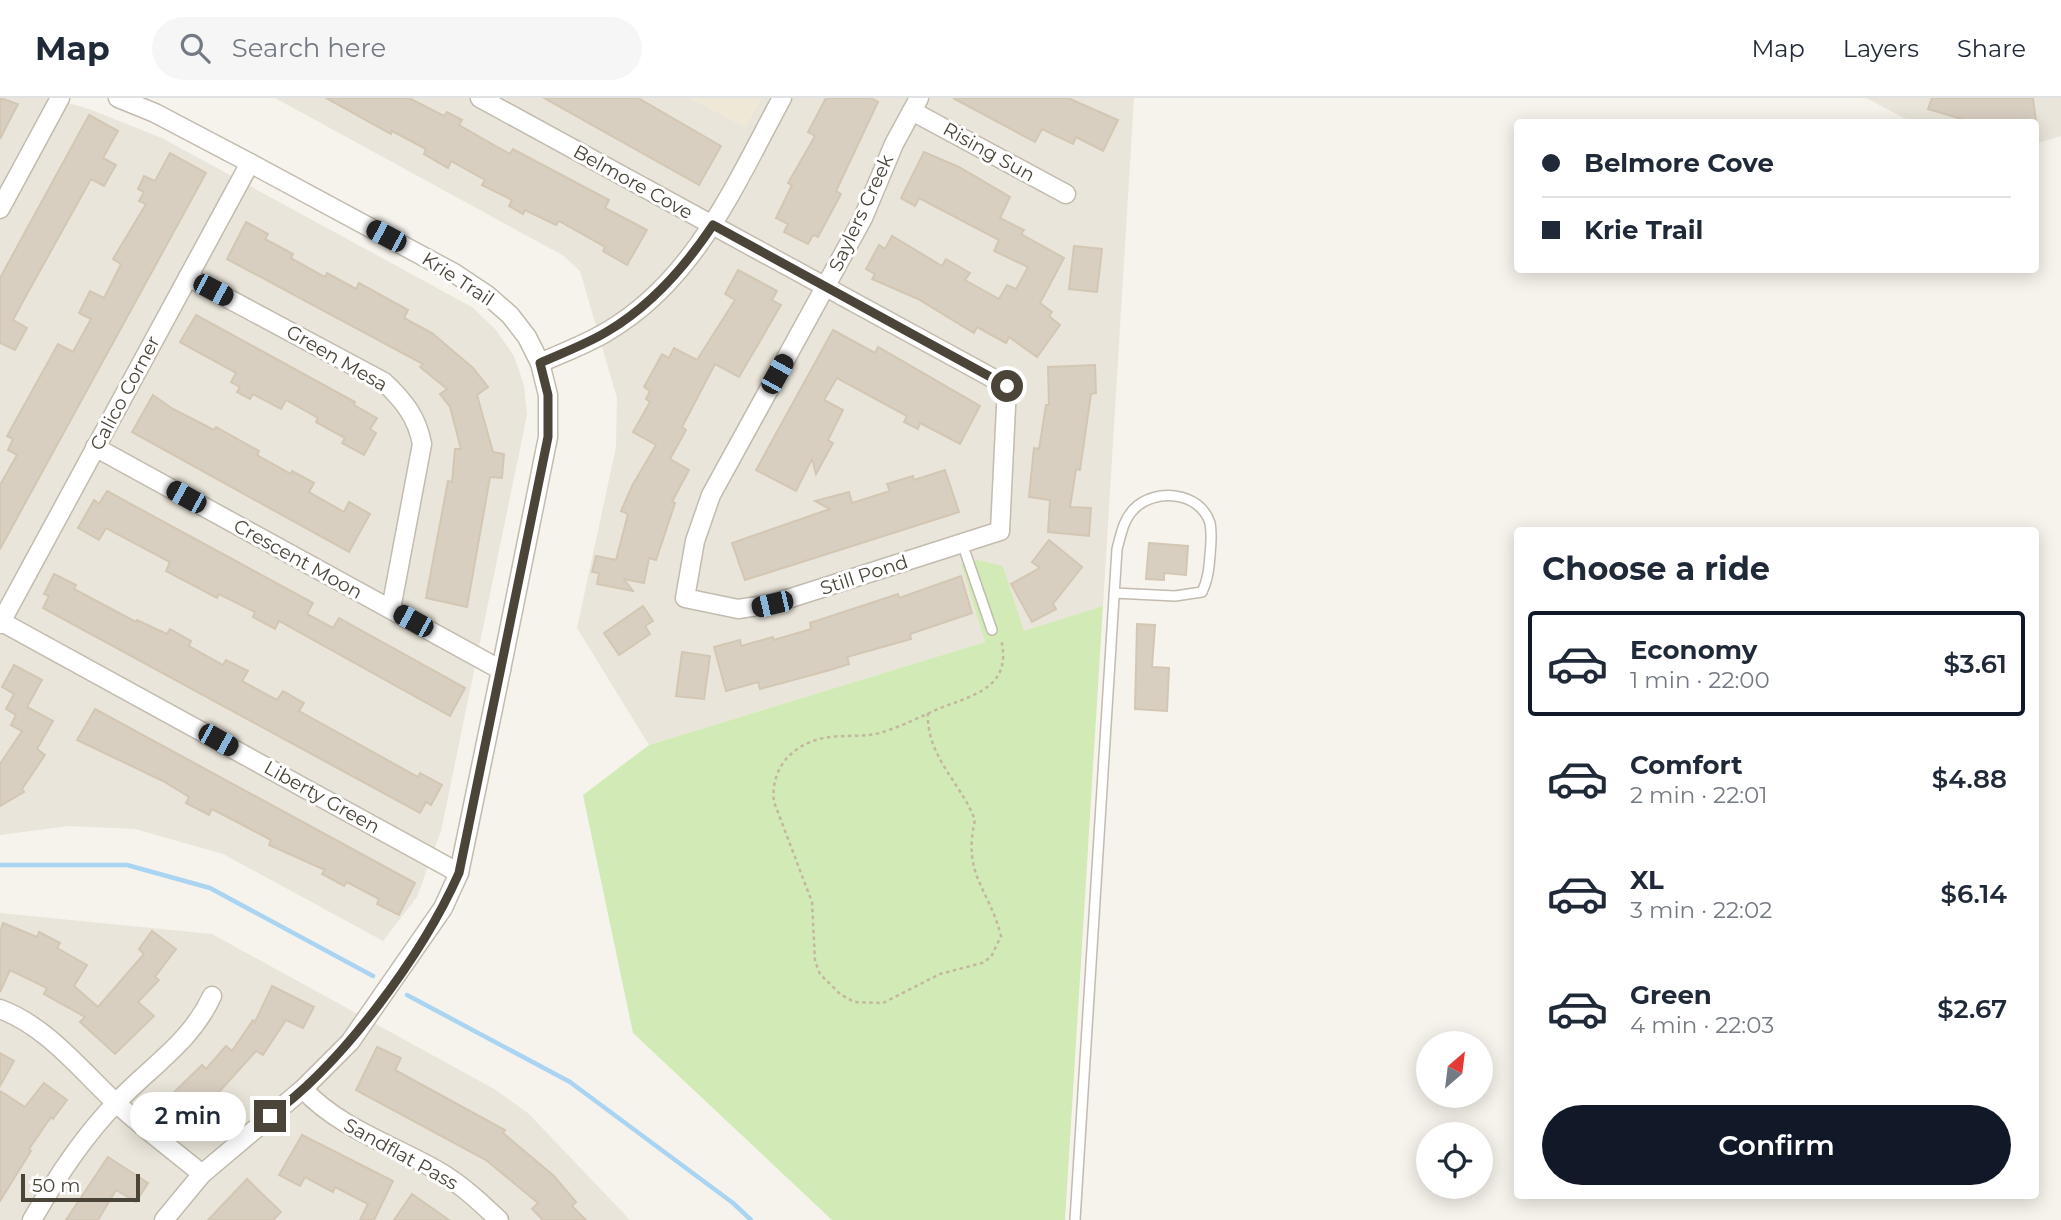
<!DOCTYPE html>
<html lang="en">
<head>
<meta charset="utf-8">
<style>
	body { margin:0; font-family:Montserrat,sans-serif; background:#f6f6f7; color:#1f2937; height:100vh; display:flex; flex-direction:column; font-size:26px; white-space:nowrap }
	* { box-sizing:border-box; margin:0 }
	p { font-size:23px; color:#747a83 }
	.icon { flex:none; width:38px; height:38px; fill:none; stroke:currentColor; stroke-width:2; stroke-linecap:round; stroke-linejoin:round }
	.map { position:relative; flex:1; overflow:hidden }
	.panel { position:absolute; left:1514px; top:429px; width:525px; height:672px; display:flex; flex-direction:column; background:#fff; border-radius:7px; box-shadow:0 4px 18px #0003 }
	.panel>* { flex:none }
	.guide { position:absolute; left:1514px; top:21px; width:525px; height:154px; border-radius:7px; box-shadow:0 4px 18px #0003; display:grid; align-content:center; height:154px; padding:0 28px; background:#fff }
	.needle { width:46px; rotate:28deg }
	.controls { position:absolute; left:1416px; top:933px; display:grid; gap:14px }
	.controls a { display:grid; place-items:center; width:77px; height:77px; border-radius:50%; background:#fff; box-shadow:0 4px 18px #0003; font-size:35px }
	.scale { position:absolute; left:21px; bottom:18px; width:119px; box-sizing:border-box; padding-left:7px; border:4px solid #4b4439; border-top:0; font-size:19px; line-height:24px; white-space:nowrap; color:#4b4439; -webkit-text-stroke:5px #fff; paint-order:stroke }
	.end { position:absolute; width:32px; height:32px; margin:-16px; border:9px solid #4b4439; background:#fff; box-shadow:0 0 0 4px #fff }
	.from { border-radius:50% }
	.bubble { position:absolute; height:49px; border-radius:24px; background:#fff; box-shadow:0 4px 18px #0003; font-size:23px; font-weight:600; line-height:49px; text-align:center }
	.car { position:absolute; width:21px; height:42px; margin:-21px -10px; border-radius:9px; box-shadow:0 0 5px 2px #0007; background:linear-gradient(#222 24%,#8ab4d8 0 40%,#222 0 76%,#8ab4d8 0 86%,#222 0) }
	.guide b { display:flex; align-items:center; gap:24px; height:66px; font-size:26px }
	.guide b+b { border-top:2px solid #e0e1e3 }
	.guide i { width:18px; height:18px; background:#1f2937 }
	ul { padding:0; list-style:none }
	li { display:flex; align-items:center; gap:21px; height:105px; margin:0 14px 10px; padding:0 14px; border:4px solid transparent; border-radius:7px }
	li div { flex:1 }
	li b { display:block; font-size:26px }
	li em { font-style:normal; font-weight:600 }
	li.active { border-color:#111827 }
	li>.icon { width:63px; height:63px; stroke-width:1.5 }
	h2 { padding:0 28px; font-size:32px; line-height:84px }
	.primary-button { display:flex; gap:14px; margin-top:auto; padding:14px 28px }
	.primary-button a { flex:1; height:80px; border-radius:42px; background:#111827; color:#fff; font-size:28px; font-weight:600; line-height:80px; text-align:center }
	header { display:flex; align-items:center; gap:42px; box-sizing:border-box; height:98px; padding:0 35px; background:#fff; border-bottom:2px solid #e0e1e3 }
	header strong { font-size:33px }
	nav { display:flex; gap:38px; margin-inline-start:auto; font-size:24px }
	.search { width:490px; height:63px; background:#f6f6f7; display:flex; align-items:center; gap:18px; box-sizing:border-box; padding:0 24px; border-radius:38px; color:#747a83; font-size:26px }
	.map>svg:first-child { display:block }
	.residential { fill:#eae5da }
	.education { fill:#efe8d6 }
	.green { fill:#d2eab5 }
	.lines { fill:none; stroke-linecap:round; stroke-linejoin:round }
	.stream { stroke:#a9d4f2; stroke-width:4.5 }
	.building { fill:#d8cfc1; stroke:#d3c7b4; stroke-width:2 }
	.lane-casing { stroke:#c2bbae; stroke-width:12 }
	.street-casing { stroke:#c2bbae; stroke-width:21 }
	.path { stroke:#c4b79f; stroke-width:2.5; stroke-dasharray:3.5 3.5; stroke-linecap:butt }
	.lane { stroke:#fff; stroke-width:9 }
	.street { stroke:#fff; stroke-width:18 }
	.route { stroke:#4b4439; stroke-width:9 }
	.labels { text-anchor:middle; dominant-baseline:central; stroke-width:6; stroke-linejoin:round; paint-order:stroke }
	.street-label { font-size:19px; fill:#4b4439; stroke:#fff }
</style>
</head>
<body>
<header>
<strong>Map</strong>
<div class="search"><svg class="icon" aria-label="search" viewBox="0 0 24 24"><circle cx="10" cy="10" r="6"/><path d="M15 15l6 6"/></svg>Search here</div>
<nav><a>Map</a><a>Layers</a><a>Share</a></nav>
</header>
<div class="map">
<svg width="2061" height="1122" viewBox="0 0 2061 1122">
	<rect width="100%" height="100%" fill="#f6f3ec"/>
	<g class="residential">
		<path d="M0 0H51L89 11 162 40 472 209 496 232 514 258 524 287 527 317 441 733 417 799 383 843 223 756 135 731 69 728 0 737Z"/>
		<path d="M275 0H691L745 29 761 0H1134L1103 508 1024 534 1003 468 961 466 985 544 649 647 577 530 616 349 617 300 580 173 564 158Z"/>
		<path d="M1866 0H2061V38L2035 46V24H1912Z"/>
		<path d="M0 815 212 836 496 992 529 1016 630 1122H0Z"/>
	</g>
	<path class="education" d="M691 0H761L745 29Z"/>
	<path class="green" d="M977 462 1003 468 1024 533 1103 508 1065 1122H832L633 935 583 697 649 647 985 544 961 466Z"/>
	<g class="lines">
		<g class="stream">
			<path d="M0 767H127L210 790 373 878"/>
			<path d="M407 897 570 984 733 1105 751 1122"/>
		</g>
	</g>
	<g class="building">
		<path d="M0 0 18 6 0 41Z"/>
		<path d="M326 0H409L444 18 447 14 462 22 459 27 501 51 510 56 513 51 609 102 605 110 647 132 627 167 603 153 605 149 559 123 556 127 525 112 523 116 509 108 512 102 482 87 485 82 451 63 448 70 424 56 426 51 392 33 391 36Z"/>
		<path d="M544 0H638L721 48 699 87Z"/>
		<path d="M826 0H871L878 4 836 93 841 96 818 139 813 137 808 146 784 134 788 126 776 120 792 87 788 85 815 38 808 34Z"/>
		<path d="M953 0H1068L1118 22 1103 53 1076 39 1073 46 1042 31 1035 44Z"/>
		<path d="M1932 0H2033L2036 24H1972L1928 11Z"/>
		<path d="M89 17 118 33 103 60 116 67 104 88 91 81 27 196 13 222 27 230 15 252 0 245V180Z"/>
		<path d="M924 54 959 69 1010 99 1000 120 1024 132 1021 136 1064 160 1040 205 1052 214 1049 218 1060 227 1037 259 1009 239 1006 245 977 229 974 235 918 201 872 181 875 176 866 171 879 147 885 151 892 138 942 168 946 161 970 175 965 182 999 201 1007 187 1016 191 1028 169 994 153 999 142 919 100 915 108 901 100Z"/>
		<path d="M170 55 206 75 0 451V387L17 357 8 352 13 341 7 338 58 246 73 254 91 221 79 215 90 193 104 200 121 166 113 161 146 106 139 103 144 94 138 91 144 78 155 83Z"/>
		<path d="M246 124 268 136 265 141 293 156 291 160 325 179 327 175 356 191 359 185 408 212 404 220 432 235 473 270 488 289 477 297 493 354 504 356 502 380 490 379 467 509 426 500 448 383 452 384 455 351H461L450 309 440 296 447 291 420 269 423 266 227 161Z"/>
		<path d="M1074 148 1102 151 1097 194 1069 191Z"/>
		<path d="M738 172 777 193 772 202 781 207 739 279 715 266 682 329 686 332 670 361 689 372 672 404 675 405 656 462 649 460 644 485 624 481 633 493 597 486 599 475 592 474 596 458 616 462 628 416 621 413 632 388 656 347 633 334 650 304 646 301 650 293 644 289 662 256 669 260 674 250 697 262 735 202 725 196Z"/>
		<path d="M196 217 355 304 354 307 377 320 370 331 376 335 364 357 342 345 345 340 316 324 318 320 286 302 281 311 253 296 250 301 237 294 240 289 231 284 236 275 180 244Z"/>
		<path d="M833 232 875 255 878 249 980 308 960 346 920 325 918 331 904 324 907 318 837 280 824 302 843 312 828 342 833 345 816 376 812 361 796 393 756 372Z"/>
		<path d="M1095 267 1096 295 1091 296 1080 372 1076 371 1070 409 1091 410 1089 438 1048 434 1050 402 1029 399 1034 350 1039 351 1046 307H1049L1048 269Z"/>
		<path d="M153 297 173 311 214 332 216 329 259 353 257 357 291 376 292 373 314 385 309 394 344 414 349 404 370 416 349 454 132 334Z"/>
		<path d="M945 372 959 414 745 482 732 445 830 411 815 403 849 394 852 405 890 393 887 386 913 378 914 382Z"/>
		<path d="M107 393 313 505 307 516 333 530 339 520 465 590 450 618 279 523 275 531 253 519 255 514 219 496 217 500 166 473 170 464 106 430 99 442 78 430 94 402 99 406Z"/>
		<path d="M1049 442 1082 469 1053 506 1056 511 1032 524 1011 486 1040 470 1032 464Z"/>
		<path d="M1149 445 1188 448 1186 477 1164 475V482L1146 481Z"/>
		<path d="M54 476 76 487 74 491 136 524 137 522 167 536 170 531 191 543 189 548 223 567 226 562 248 573 242 583 277 602 283 593 304 605 299 613 418 679 420 675 442 687 431 707 426 704 420 715 43 510 49 498 44 496Z"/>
		<path d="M961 478 972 515 910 536 911 541 847 559 849 566 830 572 760 591 758 584 726 593 714 549 740 542 741 548 773 539 774 542 811 531 810 525 898 496 899 500Z"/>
		<path d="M643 508 653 523 645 528 650 536 619 557 604 535Z"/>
		<path d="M1137 526 1155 527 1152 569 1169 570 1167 613 1135 611Z"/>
		<path d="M682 554 710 558 704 601 676 598Z"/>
		<path d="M14 567 42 582 27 609 53 623 37 651 45 657 22 691 24 694 0 708V666L22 633 11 627 16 617 6 611 14 596 2 589Z"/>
		<path d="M95 611 415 785 399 817 377 806 379 801 347 784 344 788 322 776 325 772 269 747 271 742 239 725 212 711 209 717 186 705 189 699 163 683 77 642Z"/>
		<path d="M3 825 37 839 39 834 60 845 57 850 87 867 74 888 98 909 144 856 139 851 152 833 176 851 155 879 159 882 138 904 154 918 115 956 80 924 85 919 44 896 47 890 10 872 0 894V834Z"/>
		<path d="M272 888 314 909 303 930 286 922 263 957 256 953 209 1005 205 1001 183 1023 164 1004 202 967 206 971 226 948 232 953 253 922 255 924Z"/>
		<path d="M377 949 401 960 395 972 505 1032 503 1035 554 1078 576 1104 572 1108 586 1122H543L532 1111 538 1105 486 1062 356 992Z"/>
		<path d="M0 955 14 963 0 988Z"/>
		<path d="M44 985 67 1002 53 1021 51 1019 29 1051 31 1053 0 1103V993L25 1009Z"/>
		<path d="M302 1037 393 1083 374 1122H360L368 1106 335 1089 333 1094 305 1079 300 1088 279 1077Z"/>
		<path d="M108 1059 148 1085 136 1104 116 1092 98 1122H66Z"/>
		<path d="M247 1081 281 1114 273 1122H208Z"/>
		<path d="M412 1096 449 1122H394Z"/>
	</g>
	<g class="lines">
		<g class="lane-casing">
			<g id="lane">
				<path d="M962 445 992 532"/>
				<path d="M1075 1122 1117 451C1121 437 1123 422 1134 411 1154 390 1200 393 1210 425 1212 435 1211 447 1210 457 1209 470 1208 482 1202 494L1175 498 1114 495"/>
			</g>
		</g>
		<g class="street-casing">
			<g id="street">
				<path d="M118 0 155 15 250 65 454 175 487 197 510 217 527 239 540 265 548 297V339L501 572 459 775 443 810 350 944 303 991 202 1076 164 1122"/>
				<path d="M480 0 1007 288 1000 433 772 506 738 511 685 500 695 443 711 397 863 120 894 46 919 0"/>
				<path d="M912 13 1066 96"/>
				<path d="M0 111 60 0"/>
				<path d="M188 179 384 284C404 303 417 319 422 346L391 511"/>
				<path d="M540 265C562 255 587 246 608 233 696 181 735 86 782 0"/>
				<path d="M95 349 501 572"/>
				<path d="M0 523 459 775"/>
				<path d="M0 526 250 65"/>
				<path d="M0 911C46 928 79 970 114 1003 142 1029 173 1052 202 1076"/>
				<path d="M303 991C340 1031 394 1047 440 1074 462 1087 481 1105 499 1122"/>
				<path d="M32 1122C56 1080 82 1040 116 1005 151 968 191 944 212 898"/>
			</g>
		</g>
		<path class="path" d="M928 615C926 658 961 685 975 722 962 777 989 790 1001 838L991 859 982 865 940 876 883 905 854 904 840 896 820 876 815 863 812 804 774 704C770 671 792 646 824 640 844 636 865 640 883 634 902 628 920 619 938 611 973 597 1013 590 1001 541"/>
		<use href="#lane" class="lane"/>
		<use href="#street" class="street"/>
	</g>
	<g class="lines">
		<path class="route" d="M270 1018C342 967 423 856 459 775L548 339V297L540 265C562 255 587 246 608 233 652 207 685 169 713 127L1007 288"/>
	</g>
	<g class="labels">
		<g class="street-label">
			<text transform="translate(989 54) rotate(29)">Rising Sun</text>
			<text transform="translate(633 84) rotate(29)">Belmore Cove</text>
			<text transform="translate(861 115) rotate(-65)">Saylers Creek</text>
			<text transform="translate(458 181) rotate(33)">Krie Trail</text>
			<text transform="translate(337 260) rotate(30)">Green Mesa</text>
			<text transform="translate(125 295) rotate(-62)">Calico Corner</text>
			<text transform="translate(298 461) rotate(29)">Crescent Moon</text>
			<text transform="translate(864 477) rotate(-18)">Still Pond</text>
			<text transform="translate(322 699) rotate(29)">Liberty Green</text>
			<text transform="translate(401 1056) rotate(29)">Sandflat Pass</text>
		</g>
	</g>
</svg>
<div class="controls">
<a><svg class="needle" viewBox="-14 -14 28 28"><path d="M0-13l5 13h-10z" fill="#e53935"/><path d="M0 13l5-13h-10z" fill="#747a83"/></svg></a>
<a><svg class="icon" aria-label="locate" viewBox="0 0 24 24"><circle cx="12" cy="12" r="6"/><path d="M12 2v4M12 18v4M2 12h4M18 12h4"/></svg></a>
</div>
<div class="scale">50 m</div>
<i class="end from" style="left:1007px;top:288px"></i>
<i class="end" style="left:270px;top:1018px"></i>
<div class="bubble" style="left:130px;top:994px;width:116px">2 min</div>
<i class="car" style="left:386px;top:138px;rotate:298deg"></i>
<i class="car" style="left:213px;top:192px;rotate:118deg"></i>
<i class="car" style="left:777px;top:276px;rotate:29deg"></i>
<i class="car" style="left:186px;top:399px;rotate:299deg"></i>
<i class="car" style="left:772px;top:506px;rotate:257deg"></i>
<i class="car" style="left:413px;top:523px;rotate:299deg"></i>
<i class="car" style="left:218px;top:642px;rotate:119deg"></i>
<div class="guide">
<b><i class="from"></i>Belmore Cove</b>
<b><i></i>Krie Trail</b>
</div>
<section class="panel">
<h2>Choose a ride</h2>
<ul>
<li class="active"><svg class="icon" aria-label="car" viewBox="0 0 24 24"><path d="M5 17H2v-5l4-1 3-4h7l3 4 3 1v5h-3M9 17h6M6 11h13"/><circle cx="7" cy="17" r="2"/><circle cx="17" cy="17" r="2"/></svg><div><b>Economy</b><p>1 min · 22:00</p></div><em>$3.61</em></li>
<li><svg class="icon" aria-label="car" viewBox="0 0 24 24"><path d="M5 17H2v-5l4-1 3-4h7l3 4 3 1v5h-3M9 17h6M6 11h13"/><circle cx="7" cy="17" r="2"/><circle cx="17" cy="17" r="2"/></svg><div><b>Comfort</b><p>2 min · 22:01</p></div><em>$4.88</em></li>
<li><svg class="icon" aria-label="car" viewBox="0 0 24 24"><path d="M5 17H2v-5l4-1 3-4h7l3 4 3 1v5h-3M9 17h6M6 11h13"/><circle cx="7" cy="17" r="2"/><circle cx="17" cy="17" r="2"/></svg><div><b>XL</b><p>3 min · 22:02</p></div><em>$6.14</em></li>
<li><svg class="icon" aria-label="car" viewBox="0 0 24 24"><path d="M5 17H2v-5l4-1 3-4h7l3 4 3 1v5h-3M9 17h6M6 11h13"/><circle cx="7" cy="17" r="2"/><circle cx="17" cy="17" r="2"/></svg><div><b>Green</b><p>4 min · 22:03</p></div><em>$2.67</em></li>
</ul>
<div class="primary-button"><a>Confirm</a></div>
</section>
</div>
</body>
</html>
